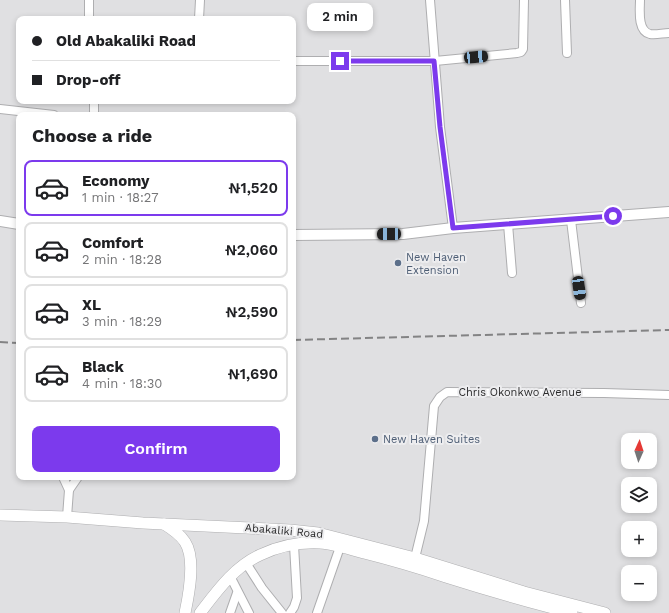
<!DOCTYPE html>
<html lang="en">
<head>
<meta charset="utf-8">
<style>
	body { margin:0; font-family:"Work Sans",sans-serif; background:#f6f6f6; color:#202124; height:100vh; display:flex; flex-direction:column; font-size:15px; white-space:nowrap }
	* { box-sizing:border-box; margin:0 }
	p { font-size:13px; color:#757577 }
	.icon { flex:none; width:22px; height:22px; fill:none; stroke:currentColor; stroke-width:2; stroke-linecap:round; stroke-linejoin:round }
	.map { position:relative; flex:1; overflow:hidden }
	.sheet { position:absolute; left:16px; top:112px; width:280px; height:368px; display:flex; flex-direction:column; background:#fff; border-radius:8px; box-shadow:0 2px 6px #0003 }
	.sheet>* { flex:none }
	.top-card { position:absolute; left:16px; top:16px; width:280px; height:88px; border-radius:8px; box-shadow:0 2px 6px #0003; display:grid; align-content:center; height:88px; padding:0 16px; background:#fff }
	.needle { width:26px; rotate:3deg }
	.buttons { position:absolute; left:621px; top:433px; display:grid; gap:8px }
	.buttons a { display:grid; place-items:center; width:36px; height:36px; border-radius:8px; background:#fff; box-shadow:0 2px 6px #0003; font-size:20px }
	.end { position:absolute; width:18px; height:18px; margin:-9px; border:5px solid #7c3aed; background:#fff; box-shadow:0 0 0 2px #fff }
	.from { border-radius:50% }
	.bubble { position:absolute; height:28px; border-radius:8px; background:#fff; box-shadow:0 2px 6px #0003; font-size:13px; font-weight:600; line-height:28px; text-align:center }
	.car { position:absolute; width:12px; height:24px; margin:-12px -6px; border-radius:5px; box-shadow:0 0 3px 1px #0007; background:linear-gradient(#222 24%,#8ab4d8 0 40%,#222 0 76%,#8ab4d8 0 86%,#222 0) }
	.top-card b { display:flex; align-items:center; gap:14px; height:38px; font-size:15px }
	.top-card b+b { border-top:1px solid #e0e0e0 }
	.top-card i { width:10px; height:10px; background:#202124 }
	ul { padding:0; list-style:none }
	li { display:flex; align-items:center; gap:12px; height:56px; margin:0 8px 6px; padding:0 8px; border:2px solid #e0e0e0; border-radius:8px }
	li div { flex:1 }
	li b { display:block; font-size:15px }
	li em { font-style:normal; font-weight:600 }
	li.selected { border-color:#7c3aed }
	li>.icon { width:36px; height:36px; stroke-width:1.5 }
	h2 { padding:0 16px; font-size:18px; line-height:48px }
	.button { display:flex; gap:8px; margin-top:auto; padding:8px 16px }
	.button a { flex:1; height:46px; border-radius:8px; background:#7c3aed; color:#fff; font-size:16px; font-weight:600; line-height:46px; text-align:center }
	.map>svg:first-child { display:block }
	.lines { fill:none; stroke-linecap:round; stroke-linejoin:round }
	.minor-casing { stroke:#aeaeb0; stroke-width:10 }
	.major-casing { stroke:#aeaeb0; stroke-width:12 }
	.highway-casing { stroke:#aeaeb0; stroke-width:12 }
	.minor { stroke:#fff; stroke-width:8 }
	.major { stroke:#fff; stroke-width:10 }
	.highway { stroke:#fff; stroke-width:11 }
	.rail { stroke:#838384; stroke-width:2; stroke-dasharray:8 4; stroke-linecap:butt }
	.route { stroke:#7c3aed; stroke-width:5 }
	.service-dot { fill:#5c6f8a; stroke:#ededef; stroke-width:1.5 }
	.labels { text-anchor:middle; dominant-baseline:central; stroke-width:4; stroke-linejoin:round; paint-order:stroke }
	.service-label { font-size:11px; fill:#4e5e75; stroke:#ededef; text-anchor:start }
	.street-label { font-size:11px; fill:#2b2b2c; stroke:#ededef }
</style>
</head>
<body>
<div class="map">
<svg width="669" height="613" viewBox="0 0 669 613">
	<rect width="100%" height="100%" fill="#e0e0e2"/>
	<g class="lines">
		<g class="minor-casing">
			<g id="minor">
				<path d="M89 0V19"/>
				<path d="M430 0 440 127 453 228"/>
				<path d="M565 0 567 53"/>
				<path d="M640 0C640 9 637 31 650 34 656 35 663 33 669 33"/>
				<path d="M199 19 200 0"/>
				<path d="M293 61H435L517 53 521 52 523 49 524 0"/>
				<path d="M0 109 54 115"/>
				<path d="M94 115V101"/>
				<path d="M571 220 581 303"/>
				<path d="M508 224 512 273"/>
				<path d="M63 477 69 490"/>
				<path d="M67 517 69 490 78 477"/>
				<path d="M415 558 424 521 434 406 440 397 447 392 604 393 669 395"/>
				<path d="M246 563 262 588 282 613"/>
				<path d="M230 576 249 613"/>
				<path d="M230 613 237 593"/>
				<path d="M290 613 294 607 297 598 294 545"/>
				<path d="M317 613 340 547"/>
			</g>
		</g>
		<g class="major-casing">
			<g id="major">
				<path d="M0 221 19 224"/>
				<path d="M293 235 403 234 453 228 669 212"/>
			</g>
		</g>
		<g class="highway-casing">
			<g id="highway">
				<path d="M0 515 67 517 143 523 290 530 318 533 415 558 524 592 605 613"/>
				<path d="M164 524C172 529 180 534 185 542 196 559 189 594 185 613"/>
				<path d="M200 613C217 591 234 567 260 555 279 546 300 542 320 543 334 544 350 549 364 553 392 560 419 568 446 577 487 590 529 602 572 613"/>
			</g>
		</g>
		<use href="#minor" class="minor"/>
		<use href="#major" class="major"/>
		<use href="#highway" class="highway"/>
		<g class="rail">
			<path d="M293 340 669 330"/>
			<path d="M0 342 19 343"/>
		</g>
	</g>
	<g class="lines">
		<path class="route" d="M340 61H434L440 127 453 228 613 216"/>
	</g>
	<g class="service-dot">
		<circle cx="398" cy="263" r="4"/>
		<circle cx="375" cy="439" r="4"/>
	</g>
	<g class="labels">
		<g class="service-label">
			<text x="406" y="257">New Haven<tspan x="406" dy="13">Extension</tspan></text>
			<text x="383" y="439">New Haven Suites</text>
		</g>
		<g class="street-label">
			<text x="520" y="392">Chris Okonkwo Avenue</text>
			<text transform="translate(284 531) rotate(5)">Abakaliki Road</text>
		</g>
	</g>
</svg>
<div class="buttons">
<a><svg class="needle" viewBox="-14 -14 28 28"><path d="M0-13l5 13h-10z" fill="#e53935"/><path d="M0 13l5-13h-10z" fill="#757577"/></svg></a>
<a><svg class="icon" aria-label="layers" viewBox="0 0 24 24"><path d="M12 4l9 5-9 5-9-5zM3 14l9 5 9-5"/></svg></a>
<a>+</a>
<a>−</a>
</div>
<i class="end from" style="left:613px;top:216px"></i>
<i class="end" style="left:340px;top:61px"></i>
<div class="bubble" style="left:307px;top:3px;width:66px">2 min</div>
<i class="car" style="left:476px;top:57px;rotate:85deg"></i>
<i class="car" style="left:389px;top:234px;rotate:269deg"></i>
<i class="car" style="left:579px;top:288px;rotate:172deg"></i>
<div class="top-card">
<b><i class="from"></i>Old Abakaliki Road</b>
<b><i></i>Drop-off</b>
</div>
<section class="sheet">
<h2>Choose a ride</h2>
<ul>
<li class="selected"><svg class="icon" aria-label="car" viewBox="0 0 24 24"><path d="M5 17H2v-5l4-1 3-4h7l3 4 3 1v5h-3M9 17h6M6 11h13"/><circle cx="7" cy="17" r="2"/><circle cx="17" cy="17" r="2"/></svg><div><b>Economy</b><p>1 min · 18:27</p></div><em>₦1,520</em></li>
<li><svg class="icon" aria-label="car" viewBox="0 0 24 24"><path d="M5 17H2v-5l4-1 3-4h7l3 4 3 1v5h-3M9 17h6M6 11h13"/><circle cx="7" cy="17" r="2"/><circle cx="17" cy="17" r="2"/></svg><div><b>Comfort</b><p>2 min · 18:28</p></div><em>₦2,060</em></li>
<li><svg class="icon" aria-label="car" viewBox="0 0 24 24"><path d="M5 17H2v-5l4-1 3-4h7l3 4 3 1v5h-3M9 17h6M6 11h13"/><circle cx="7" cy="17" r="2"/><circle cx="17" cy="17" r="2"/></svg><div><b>XL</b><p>3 min · 18:29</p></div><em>₦2,590</em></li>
<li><svg class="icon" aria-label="car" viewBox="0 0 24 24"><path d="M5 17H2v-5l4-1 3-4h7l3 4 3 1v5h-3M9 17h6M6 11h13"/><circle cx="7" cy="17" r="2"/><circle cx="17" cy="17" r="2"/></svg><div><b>Black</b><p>4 min · 18:30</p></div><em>₦1,690</em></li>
</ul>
<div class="button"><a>Confirm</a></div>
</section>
</div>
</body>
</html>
